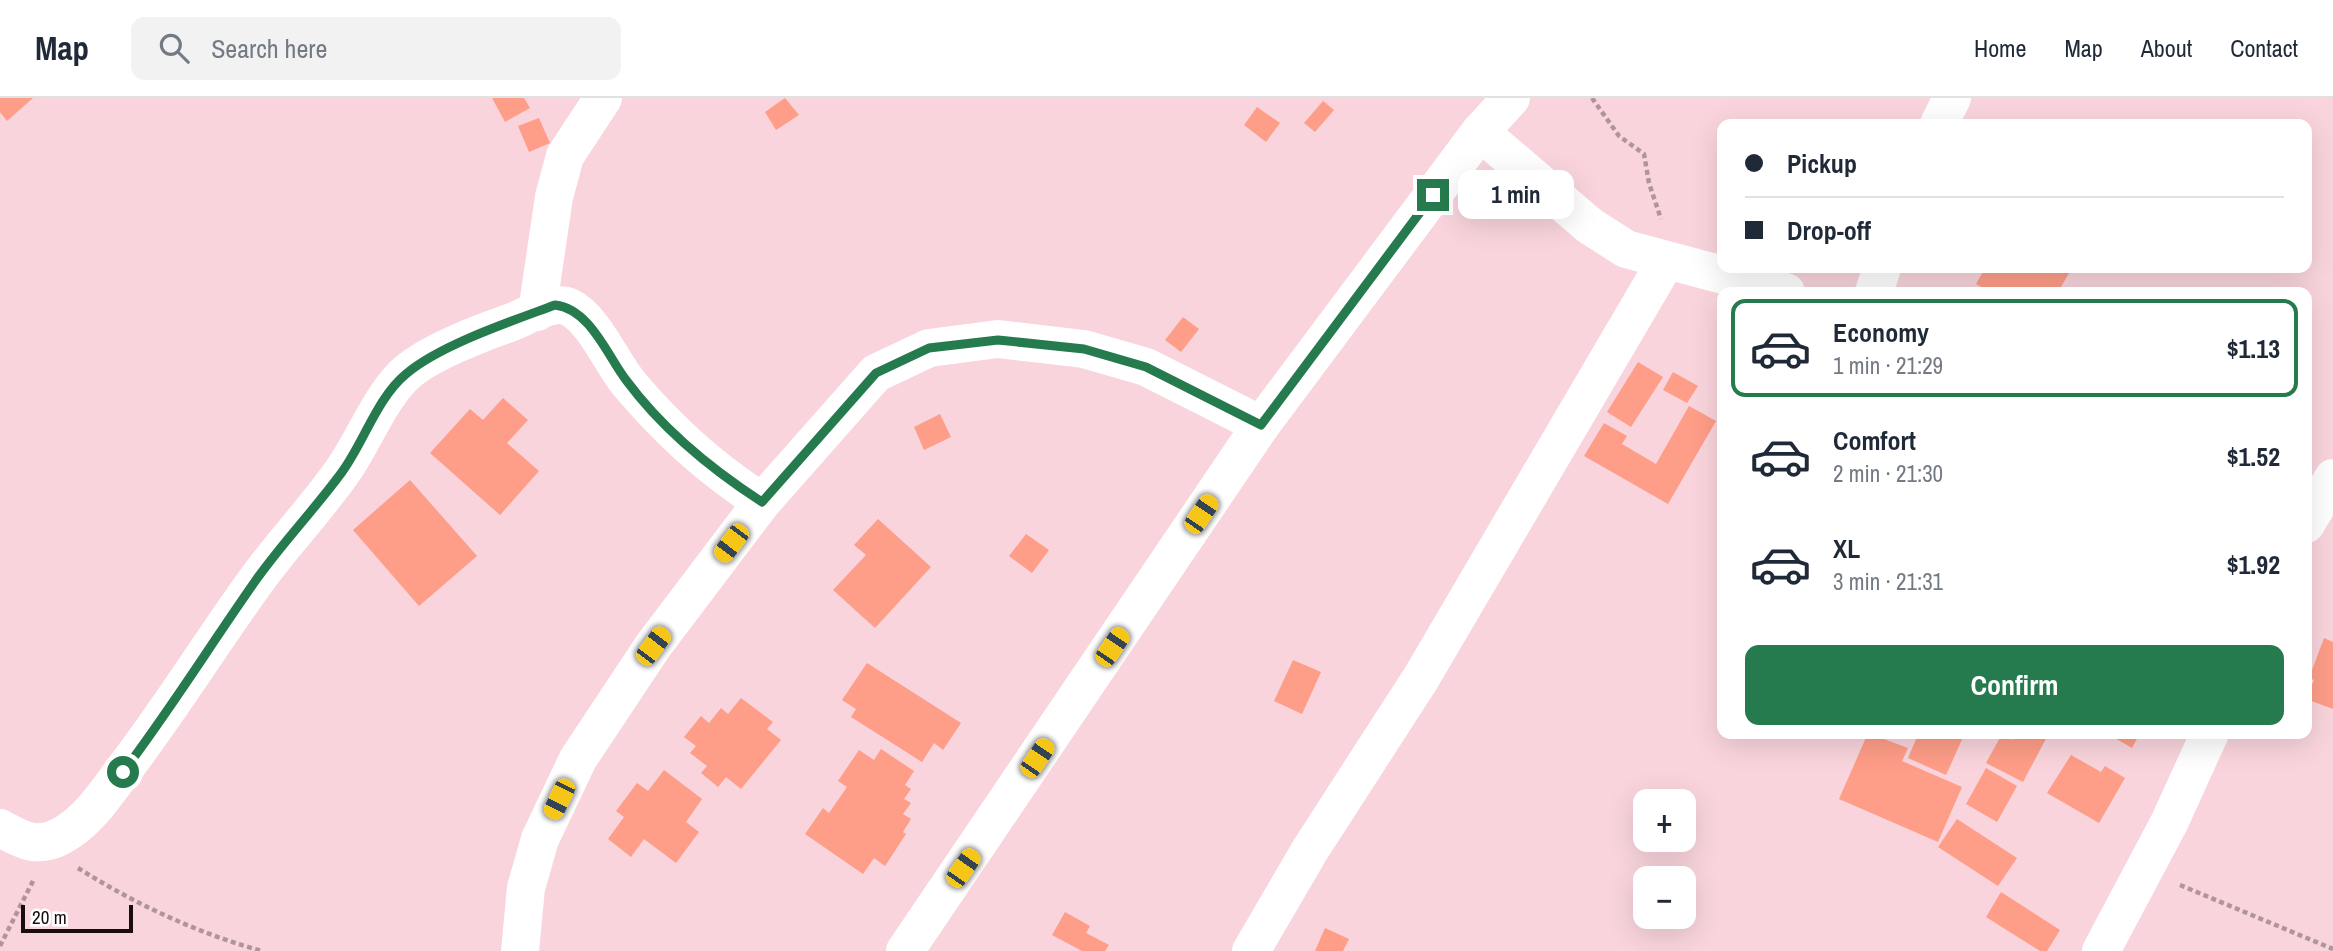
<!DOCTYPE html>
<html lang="en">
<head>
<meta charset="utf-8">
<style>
	body { margin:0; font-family:"Archivo Narrow",sans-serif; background:#f2f2f3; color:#1f2937; height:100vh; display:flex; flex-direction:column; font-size:26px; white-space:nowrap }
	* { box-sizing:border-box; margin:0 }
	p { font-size:23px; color:#747a83 }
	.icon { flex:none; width:38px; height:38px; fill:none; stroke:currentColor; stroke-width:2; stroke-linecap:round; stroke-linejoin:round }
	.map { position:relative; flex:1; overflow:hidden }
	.drawer { position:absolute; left:1717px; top:189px; width:595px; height:452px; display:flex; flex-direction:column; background:#fff; border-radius:14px; box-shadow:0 7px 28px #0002 }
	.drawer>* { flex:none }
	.top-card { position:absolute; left:1717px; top:21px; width:595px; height:154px; border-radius:14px; box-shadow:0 7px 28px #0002; display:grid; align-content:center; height:154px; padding:0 28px; background:#fff }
	.buttons { position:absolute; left:1633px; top:691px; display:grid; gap:14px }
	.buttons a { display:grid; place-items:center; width:63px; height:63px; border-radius:14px; background:#fff; box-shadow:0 7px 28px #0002; font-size:35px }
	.scale { position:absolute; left:21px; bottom:18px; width:112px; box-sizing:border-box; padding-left:7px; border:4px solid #190d10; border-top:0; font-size:19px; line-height:24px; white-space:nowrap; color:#190d10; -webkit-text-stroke:5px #fff; paint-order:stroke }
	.end { position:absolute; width:32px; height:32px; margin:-16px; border:9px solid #257b4e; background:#fff; box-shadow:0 0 0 4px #fff }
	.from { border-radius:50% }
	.bubble { position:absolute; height:49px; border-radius:14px; background:#fff; box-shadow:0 7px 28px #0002; font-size:23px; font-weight:800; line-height:49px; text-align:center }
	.car { position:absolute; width:21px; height:42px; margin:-21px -10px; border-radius:9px; box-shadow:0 0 5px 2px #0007; background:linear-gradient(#f5c518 24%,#345 0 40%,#f5c518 0 76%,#345 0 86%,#f5c518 0) }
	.top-card b { display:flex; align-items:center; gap:24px; height:66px; font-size:26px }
	.top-card b+b { border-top:2px solid #e0e1e3 }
	.top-card i { width:18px; height:18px; background:#1f2937 }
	ul { padding:12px 0 0; list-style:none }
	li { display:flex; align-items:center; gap:21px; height:98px; margin:0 14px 10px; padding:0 14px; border:4px solid transparent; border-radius:14px }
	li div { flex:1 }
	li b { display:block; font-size:26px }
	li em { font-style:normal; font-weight:800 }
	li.active { border-color:#257b4e }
	li>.icon { width:63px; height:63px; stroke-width:1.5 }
	.cta { display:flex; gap:14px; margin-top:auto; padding:14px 28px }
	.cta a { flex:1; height:80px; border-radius:14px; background:#257b4e; color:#fff; font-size:28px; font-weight:800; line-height:80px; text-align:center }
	header { display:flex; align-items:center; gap:42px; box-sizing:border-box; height:98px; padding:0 35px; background:#fff; border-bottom:2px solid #e0e1e3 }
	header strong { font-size:33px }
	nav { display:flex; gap:38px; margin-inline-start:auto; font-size:24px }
	.search { width:490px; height:63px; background:#f2f2f3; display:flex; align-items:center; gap:18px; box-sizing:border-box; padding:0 24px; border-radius:14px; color:#747a83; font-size:26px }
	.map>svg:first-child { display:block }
	.building { fill:#fe9d88 }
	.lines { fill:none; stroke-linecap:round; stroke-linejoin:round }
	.path { stroke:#b1949a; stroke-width:4.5; stroke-dasharray:5 3.5; stroke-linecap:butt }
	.minor { stroke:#fff; stroke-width:38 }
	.route { stroke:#257b4e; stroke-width:9 }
</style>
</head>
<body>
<header>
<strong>Map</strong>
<div class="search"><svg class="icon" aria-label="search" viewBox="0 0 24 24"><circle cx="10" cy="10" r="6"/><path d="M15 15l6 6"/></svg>Search here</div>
<nav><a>Home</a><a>Map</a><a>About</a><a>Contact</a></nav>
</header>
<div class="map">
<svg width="2333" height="853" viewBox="0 0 2333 853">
	<rect width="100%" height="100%" fill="#f9d4dc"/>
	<g class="building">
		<path d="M0 0H33L7 23 0 14Z"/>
		<path d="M492 0H524L530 10 505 24Z"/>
		<path d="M785 0 799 17 776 32 765 14Z"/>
		<path d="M1323 3 1334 12 1315 34 1304 25Z"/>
		<path d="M1257 9 1280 25 1266 44 1244 27Z"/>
		<path d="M539 20 550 45 529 54 518 28Z"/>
		<path d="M1985 170H2072L2058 194H1990L1976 186Z"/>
		<path d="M1183 219 1199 231 1181 254 1165 242Z"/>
		<path d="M1638 264 1663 279 1631 329 1607 314Z"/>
		<path d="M1673 274 1698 288 1687 305 1663 292Z"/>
		<path d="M503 300 528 322 507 345 539 373 500 417 430 355 470 311 483 322Z"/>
		<path d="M1689 308 1716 323 1668 406 1584 358 1604 325 1627 338 1622 346 1656 366Z"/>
		<path d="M940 316 951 339 924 352 914 329Z"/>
		<path d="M410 382 477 458 419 508 353 432Z"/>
		<path d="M878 421 931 469 875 530 833 492 866 457 854 447Z"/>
		<path d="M1026 436 1049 452 1032 475 1009 458Z"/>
		<path d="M2324 540 2333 544V611L2306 601 2314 582 2309 580Z"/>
		<path d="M1293 562 1321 574 1302 616 1274 603Z"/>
		<path d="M867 565 961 625 943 652 934 645 922 664 851 619 856 611 842 602Z"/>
		<path d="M741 600 773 624 767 631 781 642 741 691 726 679 718 689 701 675 707 668 690 655 696 648 684 639 701 618 709 625 721 610 728 616Z"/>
		<path d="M1868 635 1908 650 1902 663 1962 689 1938 744 1839 701Z"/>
		<path d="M1910 635 1964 637 1946 677 1908 660 1917 639Z"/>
		<path d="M2017 635H2049L2023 684 1986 665 2002 636 2013 642Z"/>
		<path d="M2106 635H2140L2132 650Z"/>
		<path d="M881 651 914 673 905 687 911 691 904 701 911 705 903 716 911 721 903 734 906 736 885 768 874 760 863 776 805 736 823 710 829 715 847 689 838 683 859 652 874 662Z"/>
		<path d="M2071 657 2101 674 2105 668 2125 680 2099 725 2047 695Z"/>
		<path d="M1986 670 2017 688 1997 724 1966 706Z"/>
		<path d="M664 672 702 701 686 724 699 734 676 765 644 741 631 759 608 741 624 719 616 713 637 685 648 693Z"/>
		<path d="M1957 721 2017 760 1998 788 1938 749Z"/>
		<path d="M2001 794 2060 832 2047 853H2040L1986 819Z"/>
		<path d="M1065 814 1090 828 1086 835 1109 847 1105 853H1082L1052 837Z"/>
		<path d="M1325 830 1349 841 1343 853H1315Z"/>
	</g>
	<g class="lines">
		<g class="path">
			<path d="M1592 0 1619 38 1644 56 1649 85 1661 121"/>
			<path d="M78 770C135 806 197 835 262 853"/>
			<path d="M2180 787 2333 851"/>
			<path d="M0 848 34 781"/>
		</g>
		<g class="minor">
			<path d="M1939 26 1952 0"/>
			<path d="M1480 34 1590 128 1626 151 1786 194"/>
			<path d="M1874 194 1882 170"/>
			<path d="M537 214 554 99 565 58 603 0"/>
			<path d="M2306 426 2333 380"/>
			<path d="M0 730C22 742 37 751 61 738 88 724 107 694 125 670 172 609 212 543 258 480 285 443 318 409 344 371 364 342 378 304 403 278 426 255 481 235 512 224 527 218 553 202 569 209 594 221 612 266 630 287 670 334 710 370 762 404"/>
			<path d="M520 853 526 790 540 741 578 661 653 548 762 404 876 275 929 250 998 241 1084 251 1146 269 1261 327"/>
			<path d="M905 853 1261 327 1480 34 1511 0"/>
			<path d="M1251 853 1310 752 1421 580 1666 163"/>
			<path d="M2101 853 2169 725 2210 635"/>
		</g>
	</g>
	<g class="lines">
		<path class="route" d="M123 674C170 612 211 546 256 482 283 444 315 411 342 374 364 344 377 300 406 276 440 247 512 223 555 207 590 211 607 257 626 282 663 332 711 371 762 404L876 275 929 250 998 242 1084 251 1146 269 1261 327 1433 97"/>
	</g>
</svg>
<div class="buttons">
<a>+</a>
<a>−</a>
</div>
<div class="scale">20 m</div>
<i class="end from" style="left:123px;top:674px"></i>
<i class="end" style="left:1433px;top:97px"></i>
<div class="bubble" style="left:1458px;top:72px;width:116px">1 min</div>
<i class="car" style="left:1201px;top:416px;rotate:34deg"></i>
<i class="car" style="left:731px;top:445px;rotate:217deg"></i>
<i class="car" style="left:653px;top:548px;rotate:37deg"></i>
<i class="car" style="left:1112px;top:549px;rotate:34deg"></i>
<i class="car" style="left:1037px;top:660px;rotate:34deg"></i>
<i class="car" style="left:559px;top:701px;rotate:206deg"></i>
<i class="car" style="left:963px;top:770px;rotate:35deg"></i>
<div class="top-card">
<b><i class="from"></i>Pickup</b>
<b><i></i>Drop-off</b>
</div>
<section class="drawer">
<ul>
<li class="active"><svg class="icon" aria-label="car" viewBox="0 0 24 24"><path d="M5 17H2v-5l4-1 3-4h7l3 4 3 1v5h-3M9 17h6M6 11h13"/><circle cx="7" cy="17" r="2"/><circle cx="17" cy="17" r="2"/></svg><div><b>Economy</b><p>1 min · 21:29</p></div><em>$1.13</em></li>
<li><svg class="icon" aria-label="car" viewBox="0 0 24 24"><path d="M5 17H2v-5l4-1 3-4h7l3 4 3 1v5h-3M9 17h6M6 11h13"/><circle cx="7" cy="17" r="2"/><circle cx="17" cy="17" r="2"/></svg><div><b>Comfort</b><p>2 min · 21:30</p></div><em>$1.52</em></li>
<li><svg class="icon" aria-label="car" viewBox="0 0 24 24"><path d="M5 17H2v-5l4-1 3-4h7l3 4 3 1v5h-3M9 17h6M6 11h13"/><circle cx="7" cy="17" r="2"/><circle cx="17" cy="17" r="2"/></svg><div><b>XL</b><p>3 min · 21:31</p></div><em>$1.92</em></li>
</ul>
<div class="cta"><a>Confirm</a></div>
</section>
</div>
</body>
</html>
